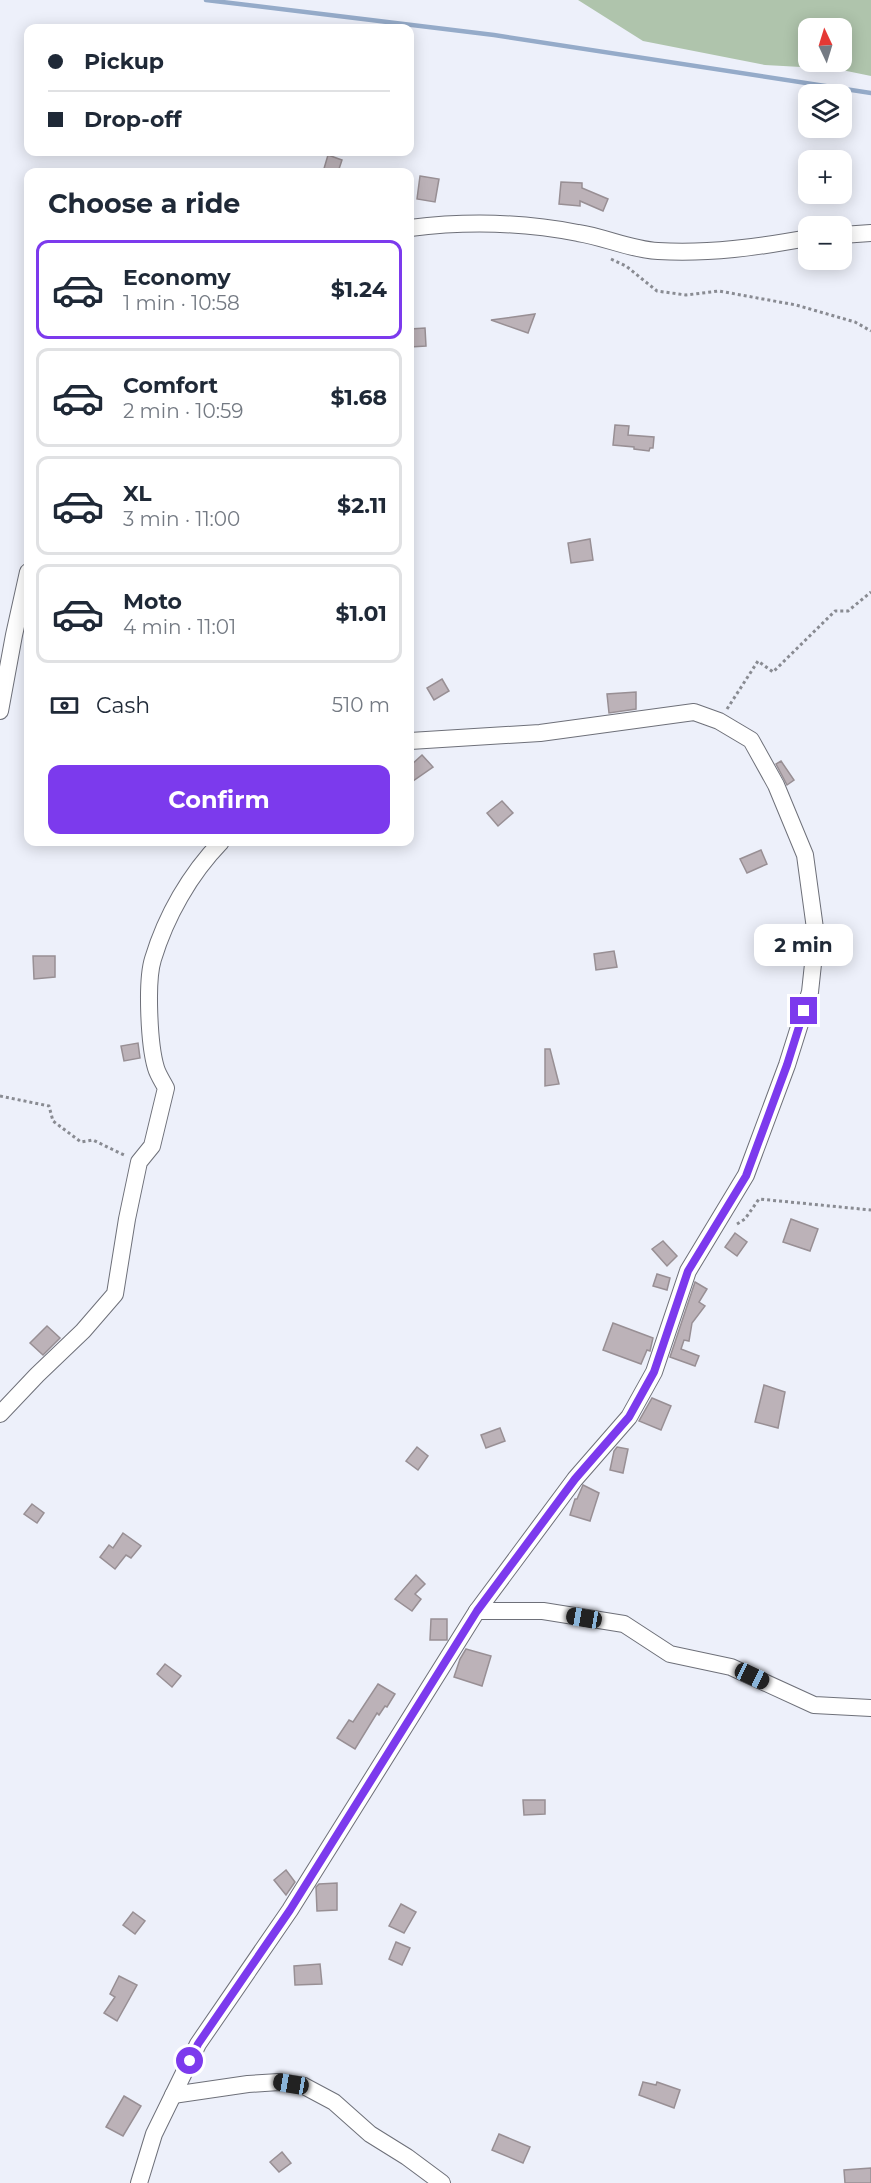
<!DOCTYPE html>
<html lang="en">
<head>
<meta charset="utf-8">
<style>
	body { margin:0; font-family:Montserrat,sans-serif; background:#f2f2f3; color:#1f2937; height:100vh; display:flex; flex-direction:column; font-size:22px; white-space:nowrap }
	* { box-sizing:border-box; margin:0 }
	p { font-size:20px; color:#747a83 }
	.icon { flex:none; width:33px; height:33px; fill:none; stroke:currentColor; stroke-width:2; stroke-linecap:round; stroke-linejoin:round }
	.map { position:relative; flex:1; overflow:hidden }
	.sheet { position:absolute; left:24px; top:168px; width:390px; height:678px; display:flex; flex-direction:column; background:#fff; border-radius:12px; box-shadow:0 3px 15px #0003 }
	.sheet>* { flex:none }
	.banner { position:absolute; left:24px; top:24px; width:390px; height:132px; border-radius:12px; box-shadow:0 3px 15px #0003; display:grid; align-content:center; height:132px; padding:0 24px; background:#fff }
	.needle { width:39px; rotate:356deg }
	.tools { position:absolute; left:798px; top:18px; display:grid; gap:12px }
	.tools a { display:grid; place-items:center; width:54px; height:54px; border-radius:12px; background:#fff; box-shadow:0 3px 15px #0003; font-size:30px }
	.end { position:absolute; width:27px; height:27px; margin:-14px; border:8px solid #7c3aed; background:#fff; box-shadow:0 0 0 3px #fff }
	.from { border-radius:50% }
	.bubble { position:absolute; height:42px; border-radius:12px; background:#fff; box-shadow:0 3px 15px #0003; font-size:20px; font-weight:700; line-height:42px; text-align:center }
	.car { position:absolute; width:18px; height:36px; margin:-18px -9px; border-radius:8px; box-shadow:0 0 4px 2px #0007; background:linear-gradient(#222 24%,#8ab4d8 0 40%,#222 0 76%,#8ab4d8 0 86%,#222 0) }
	.banner b { display:flex; align-items:center; gap:21px; height:57px; font-size:22px }
	.banner b+b { border-top:2px solid #e0e1e3 }
	.banner i { width:15px; height:15px; background:#1f2937 }
	ul { padding:0; list-style:none }
	li { display:flex; align-items:center; gap:18px; height:99px; margin:0 12px 9px; padding:0 12px; border:3px solid #e0e1e3; border-radius:12px }
	li div { flex:1 }
	li b { display:block; font-size:22px }
	li em { font-style:normal; font-weight:700 }
	li.active { border-color:#7c3aed }
	li>.icon { width:54px; height:54px; stroke-width:1.5 }
	h2 { padding:0 24px; font-size:27px; line-height:72px }
	.pay { display:flex; align-items:center; gap:15px; height:66px; padding:0 24px; font-size:22px }
	.pay p { margin-inline-start:auto }
	.primary-button { display:flex; gap:12px; margin-top:auto; padding:12px 24px }
	.primary-button a { flex:1; height:69px; border-radius:12px; background:#7c3aed; color:#fff; font-size:24px; font-weight:700; line-height:69px; text-align:center }
	.map>svg:first-child { display:block }
	.green { fill:#afc4ac; fill-rule:evenodd }
	.lines { fill:none; stroke-linecap:round; stroke-linejoin:round }
	.stream { stroke:#95abc9; stroke-width:4.5 }
	.building { fill:#bcb2b8; stroke:#988f94; stroke-width:1.5 }
	.minor-casing { stroke:#6e7079; stroke-width:18 }
	.path { stroke:#898b92; stroke-width:3; stroke-dasharray:3 3; stroke-linecap:butt }
	.minor { stroke:#fff; stroke-width:16 }
	.route { stroke:#7c3aed; stroke-width:8 }
</style>
</head>
<body>
<div class="map">
<svg width="871" height="2183" viewBox="0 0 871 2183">
	<rect width="100%" height="100%" fill="#edf0fa"/>
	<path class="green" d="M578 0H871V76L837 69 765 65 643 41ZM808 28H842V62H808Z"/>
	<g class="lines">
		<path class="stream" d="M206 0 494 35 871 93"/>
	</g>
	<g class="building">
		<path d="M328 155 342 160 338 172H323Z"/>
		<path d="M420 176 439 179 435 202 417 199Z"/>
		<path d="M561 182 582 183V188L608 199 603 211 580 201V206L559 204Z"/>
		<path d="M535 314 528 333 491 320Z"/>
		<path d="M425 328 426 346 410 347V329Z"/>
		<path d="M615 425 629 426 628 435 654 437 653 448H650L649 451 634 449V447L613 445Z"/>
		<path d="M590 539 593 560 571 563 568 543Z"/>
		<path d="M442 679 449 691 434 700 427 688Z"/>
		<path d="M636 692V709L609 713 607 694Z"/>
		<path d="M422 755 433 767 410 783V766Z"/>
		<path d="M781 761 794 780 787 785 776 764Z"/>
		<path d="M502 801 513 813 498 826 487 813Z"/>
		<path d="M761 850 767 864 747 873 740 859Z"/>
		<path d="M614 951 617 967 596 970 594 954Z"/>
		<path d="M33 956H55V977L34 979Z"/>
		<path d="M138 1043 140 1058 124 1061 121 1046Z"/>
		<path d="M545 1049H550L559 1084 545 1086Z"/>
		<path d="M791 1219 818 1229 810 1251 783 1242Z"/>
		<path d="M735 1233 747 1242 737 1256 725 1247Z"/>
		<path d="M663 1241 677 1256 667 1266 652 1249Z"/>
		<path d="M657 1274 670 1278 667 1290 653 1286Z"/>
		<path d="M695 1282 707 1289 699 1302 705 1306 692 1323 689 1341 684 1340 681 1349 699 1356 695 1366 670 1357Z"/>
		<path d="M613 1323 653 1338 650 1351 647 1350 641 1364 603 1350Z"/>
		<path d="M47 1326 60 1338 43 1355 30 1343Z"/>
		<path d="M764 1385 785 1392 778 1428 755 1422Z"/>
		<path d="M652 1398 671 1406 661 1430 639 1421Z"/>
		<path d="M500 1428 505 1441 486 1448 481 1435Z"/>
		<path d="M417 1447 428 1456 418 1470 406 1461Z"/>
		<path d="M617 1447 628 1449 623 1473 610 1470 614 1451Z"/>
		<path d="M583 1485 599 1493 590 1521 570 1515 575 1499H577Z"/>
		<path d="M32 1504 44 1513 37 1523 24 1514Z"/>
		<path d="M123 1533 141 1546 131 1558 126 1555 115 1569 100 1557 109 1545 113 1548Z"/>
		<path d="M416 1575 425 1584 415 1594 421 1599 412 1611 395 1599Z"/>
		<path d="M431 1619H447V1640H430Z"/>
		<path d="M466 1649 491 1656 482 1686 454 1677 460 1659Z"/>
		<path d="M165 1664 181 1676 172 1687 157 1674Z"/>
		<path d="M378 1684 395 1694 387 1707 385 1706 379 1715 377 1713 355 1749 337 1738 349 1720 353 1722Z"/>
		<path d="M523 1800H545V1814L524 1815Z"/>
		<path d="M286 1870 295 1882 286 1895 274 1880Z"/>
		<path d="M337 1883V1910L317 1911 316 1887 319 1884Z"/>
		<path d="M401 1904 416 1912 404 1933 389 1926Z"/>
		<path d="M133 1912 145 1921 135 1934 123 1925Z"/>
		<path d="M396 1942 410 1948 402 1965 389 1959Z"/>
		<path d="M320 1964 322 1984 295 1985 294 1966Z"/>
		<path d="M119 1976 137 1985 117 2021 104 2013 115 1997 110 1994Z"/>
		<path d="M643 2082 656 2085 657 2082 680 2090 674 2108 639 2095Z"/>
		<path d="M124 2096 141 2106 123 2136 106 2127Z"/>
		<path d="M499 2134 530 2147 523 2163 492 2150Z"/>
		<path d="M282 2152 291 2163 279 2172 270 2162Z"/>
		<path d="M871 2168V2183H845L844 2170Z"/>
	</g>
	<g class="lines">
		<g class="minor-casing">
			<g id="minor">
				<path d="M410 228C466 221 522 222 578 233 605 237 631 250 658 251 709 254 759 247 808 238"/>
				<path d="M842 235 871 233"/>
				<path d="M0 711 14 635 28 572"/>
				<path d="M0 1414 37 1375 83 1331 115 1294 127 1219 139 1162 152 1146 166 1088C163 1082 158 1075 156 1068 149 1045 146 981 153 959 166 916 190 874 221 842"/>
				<path d="M477 1611H543L624 1624 670 1654 731 1667 814 1705 871 1708"/>
				<path d="M173 2095 248 2084 279 2082 304 2086 334 2102 370 2134 407 2157 442 2183"/>
				<path d="M139 2183 154 2134 198 2044 290 1910 477 1611 575 1479 629 1417 654 1372 688 1271 746 1175 787 1065 810 992 816 936 805 855 776 785 751 740 719 721 694 712 540 733 410 741"/>
			</g>
		</g>
		<g class="path">
			<path d="M611 259 626 266 657 291 686 295 719 291 796 305 855 322 871 331"/>
			<path d="M727 709 758 661 773 672 835 611H848L871 592"/>
			<path d="M0 1096 49 1106 53 1121 81 1142 93 1140 126 1156"/>
			<path d="M737 1224 745 1219 759 1199 871 1210"/>
		</g>
		<use href="#minor" class="minor"/>
	</g>
	<g class="lines">
		<path class="route" d="M190 2061 198 2044 290 1910 477 1611 575 1479 629 1417 654 1372 688 1271 746 1176 787 1065 804 1011"/>
	</g>
</svg>
<div class="tools">
<a><svg class="needle" viewBox="-14 -14 28 28"><path d="M0-13l5 13h-10z" fill="#e53935"/><path d="M0 13l5-13h-10z" fill="#747a83"/></svg></a>
<a><svg class="icon" aria-label="layers" viewBox="0 0 24 24"><path d="M12 4l9 5-9 5-9-5zM3 14l9 5 9-5"/></svg></a>
<a>+</a>
<a>−</a>
</div>
<i class="end from" style="left:190px;top:2061px"></i>
<i class="end" style="left:804px;top:1011px"></i>
<div class="bubble" style="left:754px;top:924px;width:99px">2 min</div>
<i class="car" style="left:584px;top:1618px;rotate:279deg"></i>
<i class="car" style="left:752px;top:1676px;rotate:115deg"></i>
<i class="car" style="left:291px;top:2084px;rotate:280deg"></i>
<div class="banner">
<b><i class="from"></i>Pickup</b>
<b><i></i>Drop-off</b>
</div>
<section class="sheet">
<h2>Choose a ride</h2>
<ul>
<li class="active"><svg class="icon" aria-label="car" viewBox="0 0 24 24"><path d="M5 17H2v-5l4-1 3-4h7l3 4 3 1v5h-3M9 17h6M6 11h13"/><circle cx="7" cy="17" r="2"/><circle cx="17" cy="17" r="2"/></svg><div><b>Economy</b><p>1 min · 10:58</p></div><em>$1.24</em></li>
<li><svg class="icon" aria-label="car" viewBox="0 0 24 24"><path d="M5 17H2v-5l4-1 3-4h7l3 4 3 1v5h-3M9 17h6M6 11h13"/><circle cx="7" cy="17" r="2"/><circle cx="17" cy="17" r="2"/></svg><div><b>Comfort</b><p>2 min · 10:59</p></div><em>$1.68</em></li>
<li><svg class="icon" aria-label="car" viewBox="0 0 24 24"><path d="M5 17H2v-5l4-1 3-4h7l3 4 3 1v5h-3M9 17h6M6 11h13"/><circle cx="7" cy="17" r="2"/><circle cx="17" cy="17" r="2"/></svg><div><b>XL</b><p>3 min · 11:00</p></div><em>$2.11</em></li>
<li><svg class="icon" aria-label="car" viewBox="0 0 24 24"><path d="M5 17H2v-5l4-1 3-4h7l3 4 3 1v5h-3M9 17h6M6 11h13"/><circle cx="7" cy="17" r="2"/><circle cx="17" cy="17" r="2"/></svg><div><b>Moto</b><p>4 min · 11:01</p></div><em>$1.01</em></li>
</ul>
<div class="pay"><svg class="icon" aria-label="cash" viewBox="0 0 24 24"><path d="M3 7h18v10H3z"/><circle cx="12" cy="12" r="2"/></svg>Cash<p>510 m</p></div>
<div class="primary-button"><a>Confirm</a></div>
</section>
</div>
</body>
</html>
